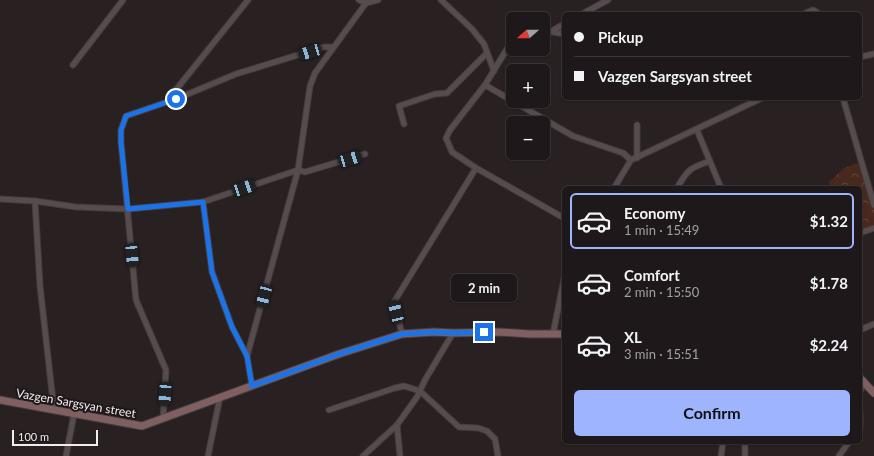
<!DOCTYPE html>
<html lang="en">
<head>
<meta charset="utf-8">
<style>
	body { margin:0; font-family:Lato,sans-serif; background:#2c2527; color:#f1f3f6; height:100vh; display:flex; flex-direction:column; font-size:15px; white-space:nowrap }
	* { box-sizing:border-box; margin:0 }
	p { font-size:13px; color:#a1a0a2 }
	.icon { flex:none; width:22px; height:22px; fill:none; stroke:currentColor; stroke-width:2; stroke-linecap:round; stroke-linejoin:round }
	.map { position:relative; flex:1; overflow:hidden }
	.panel { position:absolute; left:562px; top:186px; width:300px; height:258px; display:flex; flex-direction:column; background:#1f181a; border-radius:6px; box-shadow:0 1px 3px #0004,0 0 0 1px #3c3739 }
	.panel>* { flex:none }
	.guide { position:absolute; left:562px; top:12px; width:300px; height:88px; border-radius:6px; box-shadow:0 1px 3px #0004,0 0 0 1px #3c3739; display:grid; align-content:center; height:88px; padding:0 12px; background:#1f181a }
	.needle { width:26px; rotate:249deg }
	.buttons { position:absolute; left:506px; top:12px; display:grid; gap:8px }
	.buttons a { display:grid; place-items:center; width:44px; height:44px; border-radius:6px; background:#1f181a; box-shadow:0 1px 3px #0004,0 0 0 1px #3c3739; font-size:20px }
	.scale { position:absolute; left:12px; bottom:10px; width:86px; box-sizing:border-box; padding-left:4px; border:2px solid #f2eced; border-top:0; font-size:11px; line-height:14px; white-space:nowrap; color:#f2eced; -webkit-text-stroke:3px #1f1719; paint-order:stroke }
	.end { position:absolute; width:18px; height:18px; margin:-9px; border:5px solid #1a73e8; background:#fff; box-shadow:0 0 0 2px #fff }
	.from { border-radius:50% }
	.bubble { position:absolute; height:28px; border-radius:6px; background:#1f181a; box-shadow:0 1px 3px #0004,0 0 0 1px #3c3739; font-size:13px; font-weight:700; line-height:28px; text-align:center }
	.car { position:absolute; width:12px; height:24px; margin:-12px -6px; border-radius:5px; box-shadow:0 0 3px 1px #0007; background:linear-gradient(#222 24%,#8ab4d8 0 40%,#222 0 76%,#8ab4d8 0 86%,#222 0) }
	.guide b { display:flex; align-items:center; gap:14px; height:38px; font-size:15px }
	.guide b+b { border-top:1px solid #3c3739 }
	.guide i { width:10px; height:10px; background:#f1f3f6 }
	ul { padding:7px 0 0; list-style:none }
	li { display:flex; align-items:center; gap:12px; height:56px; margin:0 8px 6px; padding:0 4px; border:2px solid transparent; border-radius:6px }
	li div { flex:1 }
	li b { display:block; font-size:15px }
	li em { font-style:normal; font-weight:700 }
	li.current { border-color:#9eb4fd }
	li>.icon { width:36px; height:36px; stroke-width:1.5 }
	.action { display:flex; gap:8px; margin-top:auto; padding:8px 12px }
	.action a { flex:1; height:46px; border-radius:6px; background:#9eb4fd; color:#111; font-size:16px; font-weight:700; line-height:46px; text-align:center }
	.map>svg:first-child { display:block }
	.forest { fill:url(#forest-crowns) }
	.lines { fill:none; stroke-linecap:round; stroke-linejoin:round }
	.street-casing { stroke:#433c3e; stroke-width:7 }
	.secondary-casing { stroke:#433c3e; stroke-width:9 }
	.street { stroke:#564c4e; stroke-width:5 }
	.secondary { stroke:#805f60; stroke-width:7 }
	.route { stroke:#1a73e8; stroke-width:5 }
	.labels { text-anchor:middle; dominant-baseline:central; stroke-width:4; stroke-linejoin:round; paint-order:stroke }
	.street-label { font-size:12px; fill:#f2eced; stroke:#1f1719 }
</style>
</head>
<body>
<div class="map">
<svg width="874" height="456" viewBox="0 0 874 456">
	<defs>
		<pattern id="forest-crowns" width="20" height="18" patternUnits="userSpaceOnUse"><rect width="20" height="18" fill="#49281e"/><path d="M2 6a3 3 0 1 1 6 0M12 15a3 3 0 1 1 6 0" fill="none" stroke="#64473f"/></pattern>
	</defs>
	<rect width="100%" height="100%" fill="#292022"/>
	<path class="forest" d="M858 163 874 208V226L860 231V188H824L830 185 829 182 844 168Z"/>
	<g class="lines">
		<g class="street-casing">
			<g id="street">
				<path d="M359 0 366 3 378 0"/>
				<path d="M441 0 472 29 484 44 494 71"/>
				<path d="M582 14 608 0"/>
				<path d="M804 14 813 10 819 14"/>
				<path d="M543 30 564 34"/>
				<path d="M552 31 564 24"/>
				<path d="M513 39 485 85 450 130 446 138 452 152 476 168 564 218"/>
				<path d="M860 57 874 54"/>
				<path d="M73 65 123 0"/>
				<path d="M485 85 573 136 623 153 631 160"/>
				<path d="M843 98 874 205"/>
				<path d="M176 99 175 91 248 0"/>
				<path d="M404 124 399 106 435 94 447 93 487 53"/>
				<path d="M637 125V158"/>
				<path d="M697 130 721 188"/>
				<path d="M631 160 762 98"/>
				<path d="M614 188 631 160"/>
				<path d="M677 188C688 169 690 168 710 161"/>
				<path d="M0 199 35 201 76 207 128 209 203 202 298 170 305 172 365 154"/>
				<path d="M35 201 40 286 54 410"/>
				<path d="M203 202 212 272 232 327 247 356"/>
				<path d="M860 233 874 228"/>
				<path d="M860 330 874 324"/>
				<path d="M402 334 394 302 476 168"/>
				<path d="M553 334 564 279"/>
				<path d="M252 386 247 356 298 170 310 86 315 73 366 3"/>
				<path d="M860 391 865 383"/>
				<path d="M329 410 395 388 404 386 420 391 459 427 478 428 487 431 495 439 498 456"/>
				<path d="M860 413V427"/>
				<path d="M163 419 166 370 136 300 121 142V130L126 116 176 99 236 74 324 47H333"/>
				<path d="M397 425 400 456"/>
				<path d="M745 442V456"/>
				<path d="M66 456 74 414"/>
				<path d="M208 456 220 397"/>
				<path d="M363 456 397 425 417 397 425 380 453 333"/>
				<path d="M721 456 723 442"/>
				<path d="M839 456 849 442"/>
			</g>
		</g>
		<g class="secondary-casing">
			<g id="secondary">
				<path d="M860 378 874 393"/>
				<path d="M0 400 142 426 339 354 402 334 434 332 453 333 499 332 530 334H564"/>
			</g>
		</g>
		<use href="#street" class="street"/>
		<use href="#secondary" class="secondary"/>
	</g>
	<g class="lines">
		<path class="route" d="M176 99 126 116 121 130V142L128 209 203 202 212 272 232 327 247 356 252 386 339 354 402 334 434 332 453 333 484 332"/>
	</g>
	<g class="labels">
		<g class="street-label">
			<text transform="translate(76 403) rotate(10)">Vazgen Sargsyan street</text>
		</g>
	</g>
</svg>
<div class="buttons">
<a><svg class="needle" viewBox="-14 -14 28 28"><path d="M0-13l5 13h-10z" fill="#e53935"/><path d="M0 13l5-13h-10z" fill="#a1a0a2"/></svg></a>
<a>+</a>
<a>−</a>
</div>
<div class="scale">100 m</div>
<i class="end from" style="left:176px;top:99px"></i>
<i class="end" style="left:484px;top:332px"></i>
<div class="bubble" style="left:451px;top:274px;width:66px">2 min</div>
<i class="car" style="left:310px;top:52px;rotate:253deg"></i>
<i class="car" style="left:350px;top:159px;rotate:73deg"></i>
<i class="car" style="left:244px;top:188px;rotate:71deg"></i>
<i class="car" style="left:132px;top:255px;rotate:175deg"></i>
<i class="car" style="left:264px;top:296px;rotate:195deg"></i>
<i class="car" style="left:396px;top:312px;rotate:346deg"></i>
<i class="car" style="left:165px;top:394px;rotate:184deg"></i>
<div class="guide">
<b><i class="from"></i>Pickup</b>
<b><i></i>Vazgen Sargsyan street</b>
</div>
<section class="panel">
<ul>
<li class="current"><svg class="icon" aria-label="car" viewBox="0 0 24 24"><path d="M5 17H2v-5l4-1 3-4h7l3 4 3 1v5h-3M9 17h6M6 11h13"/><circle cx="7" cy="17" r="2"/><circle cx="17" cy="17" r="2"/></svg><div><b>Economy</b><p>1 min · 15:49</p></div><em>$1.32</em></li>
<li><svg class="icon" aria-label="car" viewBox="0 0 24 24"><path d="M5 17H2v-5l4-1 3-4h7l3 4 3 1v5h-3M9 17h6M6 11h13"/><circle cx="7" cy="17" r="2"/><circle cx="17" cy="17" r="2"/></svg><div><b>Comfort</b><p>2 min · 15:50</p></div><em>$1.78</em></li>
<li><svg class="icon" aria-label="car" viewBox="0 0 24 24"><path d="M5 17H2v-5l4-1 3-4h7l3 4 3 1v5h-3M9 17h6M6 11h13"/><circle cx="7" cy="17" r="2"/><circle cx="17" cy="17" r="2"/></svg><div><b>XL</b><p>3 min · 15:51</p></div><em>$2.24</em></li>
</ul>
<div class="action"><a>Confirm</a></div>
</section>
</div>
</body>
</html>
